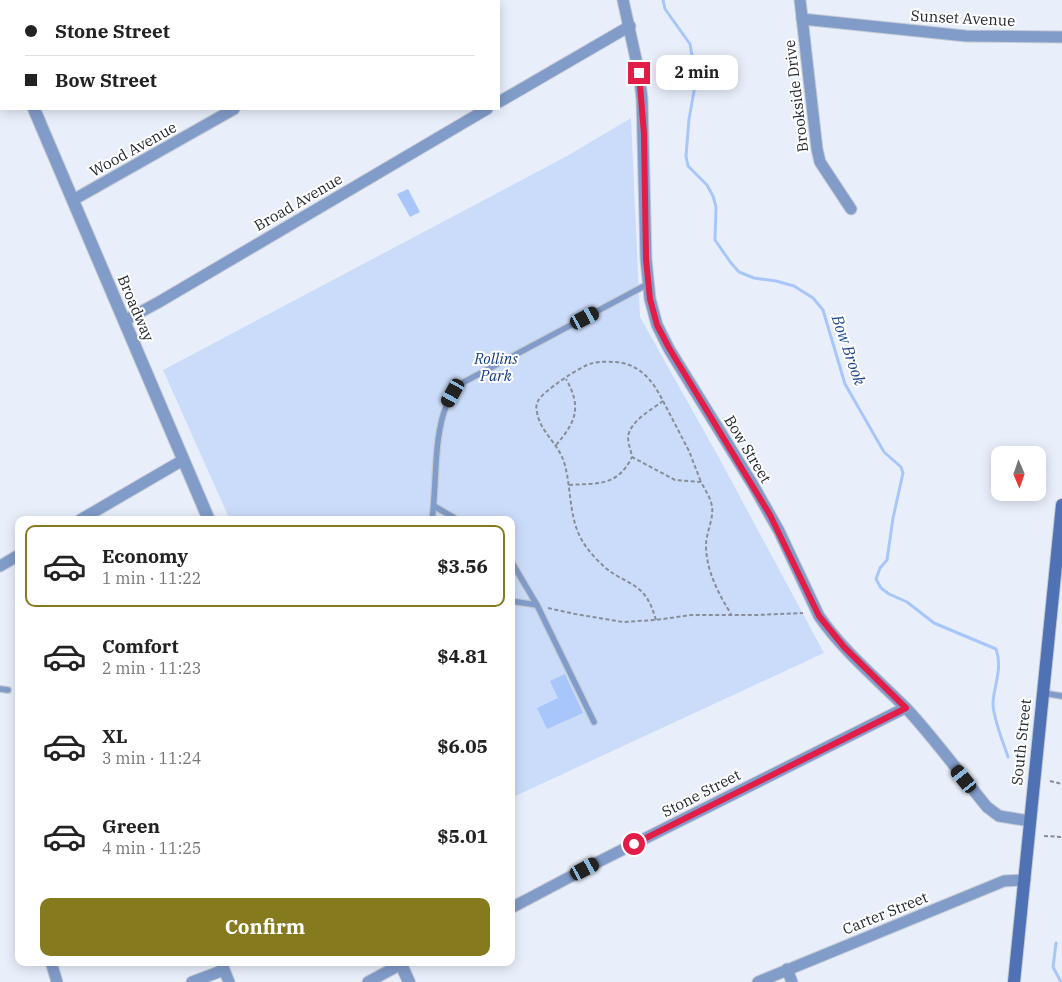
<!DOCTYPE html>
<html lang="en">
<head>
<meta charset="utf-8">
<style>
	body { margin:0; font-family:"IBM Plex Serif",serif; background:#f2f2f2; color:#222; height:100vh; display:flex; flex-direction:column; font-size:19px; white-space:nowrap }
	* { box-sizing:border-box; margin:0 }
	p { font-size:16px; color:#767676 }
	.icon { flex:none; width:28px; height:28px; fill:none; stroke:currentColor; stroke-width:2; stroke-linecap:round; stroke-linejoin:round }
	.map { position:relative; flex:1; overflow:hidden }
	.sheet { position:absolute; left:15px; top:516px; width:500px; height:450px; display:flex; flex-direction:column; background:#fff; border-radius:10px; box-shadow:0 2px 12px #0003 }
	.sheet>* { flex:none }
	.top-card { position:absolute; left:0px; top:0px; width:500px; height:110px; box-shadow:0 2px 12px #0003; display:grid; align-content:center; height:110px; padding:0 25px; background:#fff }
	.needle { width:32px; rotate:178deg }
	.fabs { position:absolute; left:991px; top:446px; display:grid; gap:10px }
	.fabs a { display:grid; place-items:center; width:55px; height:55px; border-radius:10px; background:#fff; box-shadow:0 2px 12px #0003; font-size:25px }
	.end { position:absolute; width:22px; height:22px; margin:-11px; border:6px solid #e11d48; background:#fff; box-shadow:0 0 0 2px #fff }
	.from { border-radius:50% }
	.bubble { position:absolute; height:35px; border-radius:10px; background:#fff; box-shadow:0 2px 12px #0003; font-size:16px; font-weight:800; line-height:35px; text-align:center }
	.car { position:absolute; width:15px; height:30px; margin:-15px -8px; border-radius:6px; box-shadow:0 0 4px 1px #0007; background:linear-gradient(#222 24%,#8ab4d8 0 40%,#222 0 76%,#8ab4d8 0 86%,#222 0) }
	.top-card b { display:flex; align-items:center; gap:18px; height:48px; font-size:19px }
	.top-card b+b { border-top:1px solid #e0e0e0 }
	.top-card i { width:12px; height:12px; background:#222 }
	ul { padding:9px 0 0; list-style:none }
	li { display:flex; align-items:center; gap:15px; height:82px; margin:0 10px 8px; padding:0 15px; border:2px solid transparent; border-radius:10px }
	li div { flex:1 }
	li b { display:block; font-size:19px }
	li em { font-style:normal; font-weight:800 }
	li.current { border-color:#867a1f }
	li>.icon { width:45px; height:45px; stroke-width:1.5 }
	.primary-button { display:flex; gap:10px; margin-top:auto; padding:10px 25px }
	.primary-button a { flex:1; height:58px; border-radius:10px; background:#867a1f; color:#fff; font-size:20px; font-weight:800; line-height:58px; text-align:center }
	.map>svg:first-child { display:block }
	.green { fill:#cbdcfa }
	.water { fill:#a8c6fa }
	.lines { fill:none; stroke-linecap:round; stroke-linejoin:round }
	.stream { stroke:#a8c6fa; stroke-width:3 }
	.service-casing { stroke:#c5cbd6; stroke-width:8 }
	.minor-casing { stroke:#c5cbd6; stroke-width:13 }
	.tertiary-casing { stroke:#c5cbd6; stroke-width:14 }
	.secondary-casing { stroke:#c5cbd6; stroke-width:14 }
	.path { stroke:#888d97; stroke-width:2; stroke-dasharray:4 2.5; stroke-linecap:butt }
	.service { stroke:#829cc9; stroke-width:5.5 }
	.minor { stroke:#829cc9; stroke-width:11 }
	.tertiary { stroke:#829cc9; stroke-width:12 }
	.secondary { stroke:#4e72b3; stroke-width:12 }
	.route { stroke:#e11d48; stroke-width:6 }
	.labels { text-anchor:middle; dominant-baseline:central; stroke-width:4; stroke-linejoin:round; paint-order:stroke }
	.street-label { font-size:15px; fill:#23272e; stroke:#fff }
	.park-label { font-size:15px; font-style:italic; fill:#113a83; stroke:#fff }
	.water-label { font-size:16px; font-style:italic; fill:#1b448e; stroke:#fff }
</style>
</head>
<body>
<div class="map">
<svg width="1062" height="982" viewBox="0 0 1062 982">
	<rect width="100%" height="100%" fill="#e8effb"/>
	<path class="green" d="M631 118 640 317 718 456 824 653 511 798V520H230L163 370 567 156Z"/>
	<g class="water">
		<path d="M408 189 420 212 410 217 397 194Z"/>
		<path d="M565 674 583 713 547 729 537 708 558 698 550 681Z"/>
	</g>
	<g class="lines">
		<g class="stream">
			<path d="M663 0 665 9 690 44 696 80 689 119 686 156 688 166 707 185 713 196 716 207 715 240 731 263 739 272 754 278 776 281 794 286 813 298 823 310 845 384 884 452 901 467 903 473 893 518 887 560 880 568 876 579 881 588 889 594 907 602 934 623 996 649C1003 667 994 685 993 703 993 719 1003 741 1008 757"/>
			<path d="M1056 943 1053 967 1061 982"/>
		</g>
		<g class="service-casing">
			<g id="service">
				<path d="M434 506 458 520"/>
				<path d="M432 520C437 484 433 437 447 404 451 395 457 389 464 382L648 284"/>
				<path d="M511 561 537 605"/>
				<path d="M511 601 537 605 594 722"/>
				<path d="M0 689 8 690"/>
				<path d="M1043 693 1062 696"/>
			</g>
		</g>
		<g class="minor-casing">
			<g id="minor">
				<path d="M623 0 639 73 642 99 646 259 650 299 657 325 669 349 753 485 779 531 819 616C843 651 876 678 906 708 935 739 960 774 987 807L999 816 1030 821"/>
				<path d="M800 0 817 149 820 162 851 209"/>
				<path d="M172 1 174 0"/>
				<path d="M420 1 422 0"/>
				<path d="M802 19 966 36 1062 37"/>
				<path d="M499 102 630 26"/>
				<path d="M73 200 234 109"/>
				<path d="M124 321 159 302 487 109"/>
				<path d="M80 520 183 460"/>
				<path d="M0 566 19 555"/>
				<path d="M511 908 600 861 905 708"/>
				<path d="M51 962 57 982"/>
				<path d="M221 962 229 982"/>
				<path d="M787 969 792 982"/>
				<path d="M192 982 224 970"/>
				<path d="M368 982 405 962"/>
				<path d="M758 982 1004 881 1025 880"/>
			</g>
		</g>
		<g class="tertiary-casing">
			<g id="tertiary">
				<path d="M0 29 1 32"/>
				<path d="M34 109 209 520"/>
				<path d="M400 962 409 982"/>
			</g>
		</g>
		<g class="secondary-casing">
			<path id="secondary" d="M1014 982 1062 505"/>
		</g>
		<g class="path">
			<path d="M663 401 689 451 701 482"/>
			<path d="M556 445C576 422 582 407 566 379"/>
			<path d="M569 485C598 483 617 487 632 457"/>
			<path d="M548 608 575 614 623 622 656 620 691 615H756L803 613"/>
			<path d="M656 620C653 610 650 601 643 593 635 584 621 579 611 572 603 567 588 551 583 542 568 518 572 488 564 462 558 443 540 432 537 412 536 409 536 405 538 401 543 391 582 365 593 363 600 361 609 362 616 362 640 364 653 381 663 401 651 410 630 421 628 437 628 444 631 450 632 457L675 480 701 482C705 490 711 498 712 507 714 518 706 533 706 545 706 570 718 593 731 614"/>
			<path d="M1050 781 1062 784"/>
			<path d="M1044 836 1062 837"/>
		</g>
		<use href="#service" class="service"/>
		<use href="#minor" class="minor"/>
		<use href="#tertiary" class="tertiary"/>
		<use href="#secondary" class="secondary"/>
	</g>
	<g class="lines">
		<path class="route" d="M634 844 906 708 844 647 819 616 770 515 669 348 657 325 650 299 646 259 644 134 639 73"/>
	</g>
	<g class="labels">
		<g class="street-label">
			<text transform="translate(963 18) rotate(3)">Sunset Avenue</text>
			<text transform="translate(796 96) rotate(-97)">Brookside Drive</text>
			<text transform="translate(133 149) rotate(-29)">Wood Avenue</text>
			<text transform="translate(298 202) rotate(-30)">Broad Avenue</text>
			<text transform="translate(136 308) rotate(67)">Broadway</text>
			<text transform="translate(748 449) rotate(59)">Bow Street</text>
			<text transform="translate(1021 742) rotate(-84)">South Street</text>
			<text transform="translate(701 793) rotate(-27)">Stone Street</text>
			<text transform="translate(885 913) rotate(-22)">Carter Street</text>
		</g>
		<g class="park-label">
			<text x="496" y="358">Rollins<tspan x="496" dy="17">Park</tspan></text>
		</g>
		<g class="water-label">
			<text transform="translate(849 350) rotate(71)">Bow Brook</text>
		</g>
	</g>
</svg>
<div class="fabs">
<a><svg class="needle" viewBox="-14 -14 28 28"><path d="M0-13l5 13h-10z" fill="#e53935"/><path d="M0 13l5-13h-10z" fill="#767676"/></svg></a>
</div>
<i class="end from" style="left:634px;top:844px"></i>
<i class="end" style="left:639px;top:73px"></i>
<div class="bubble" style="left:656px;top:55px;width:82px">2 min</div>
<i class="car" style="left:585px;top:318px;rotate:62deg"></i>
<i class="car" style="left:453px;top:393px;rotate:209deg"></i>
<i class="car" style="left:964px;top:779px;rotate:321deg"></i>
<i class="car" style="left:585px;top:869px;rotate:62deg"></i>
<div class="top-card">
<b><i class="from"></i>Stone Street</b>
<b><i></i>Bow Street</b>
</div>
<section class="sheet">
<ul>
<li class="current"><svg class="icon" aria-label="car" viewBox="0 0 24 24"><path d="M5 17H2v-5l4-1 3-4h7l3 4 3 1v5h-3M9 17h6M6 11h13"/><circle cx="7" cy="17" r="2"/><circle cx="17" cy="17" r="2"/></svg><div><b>Economy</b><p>1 min · 11:22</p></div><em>$3.56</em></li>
<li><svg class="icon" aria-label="car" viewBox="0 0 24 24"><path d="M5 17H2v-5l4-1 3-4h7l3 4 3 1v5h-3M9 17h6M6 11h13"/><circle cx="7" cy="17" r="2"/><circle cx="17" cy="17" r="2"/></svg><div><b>Comfort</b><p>2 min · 11:23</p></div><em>$4.81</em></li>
<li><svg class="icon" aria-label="car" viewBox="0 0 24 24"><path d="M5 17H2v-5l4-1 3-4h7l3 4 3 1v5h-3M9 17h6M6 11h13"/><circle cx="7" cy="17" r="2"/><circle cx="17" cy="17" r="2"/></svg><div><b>XL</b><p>3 min · 11:24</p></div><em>$6.05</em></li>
<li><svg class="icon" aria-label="car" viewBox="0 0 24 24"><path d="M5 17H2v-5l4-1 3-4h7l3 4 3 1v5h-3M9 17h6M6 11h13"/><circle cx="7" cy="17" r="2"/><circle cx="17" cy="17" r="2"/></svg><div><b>Green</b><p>4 min · 11:25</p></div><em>$5.01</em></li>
</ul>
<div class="primary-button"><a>Confirm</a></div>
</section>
</div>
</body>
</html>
